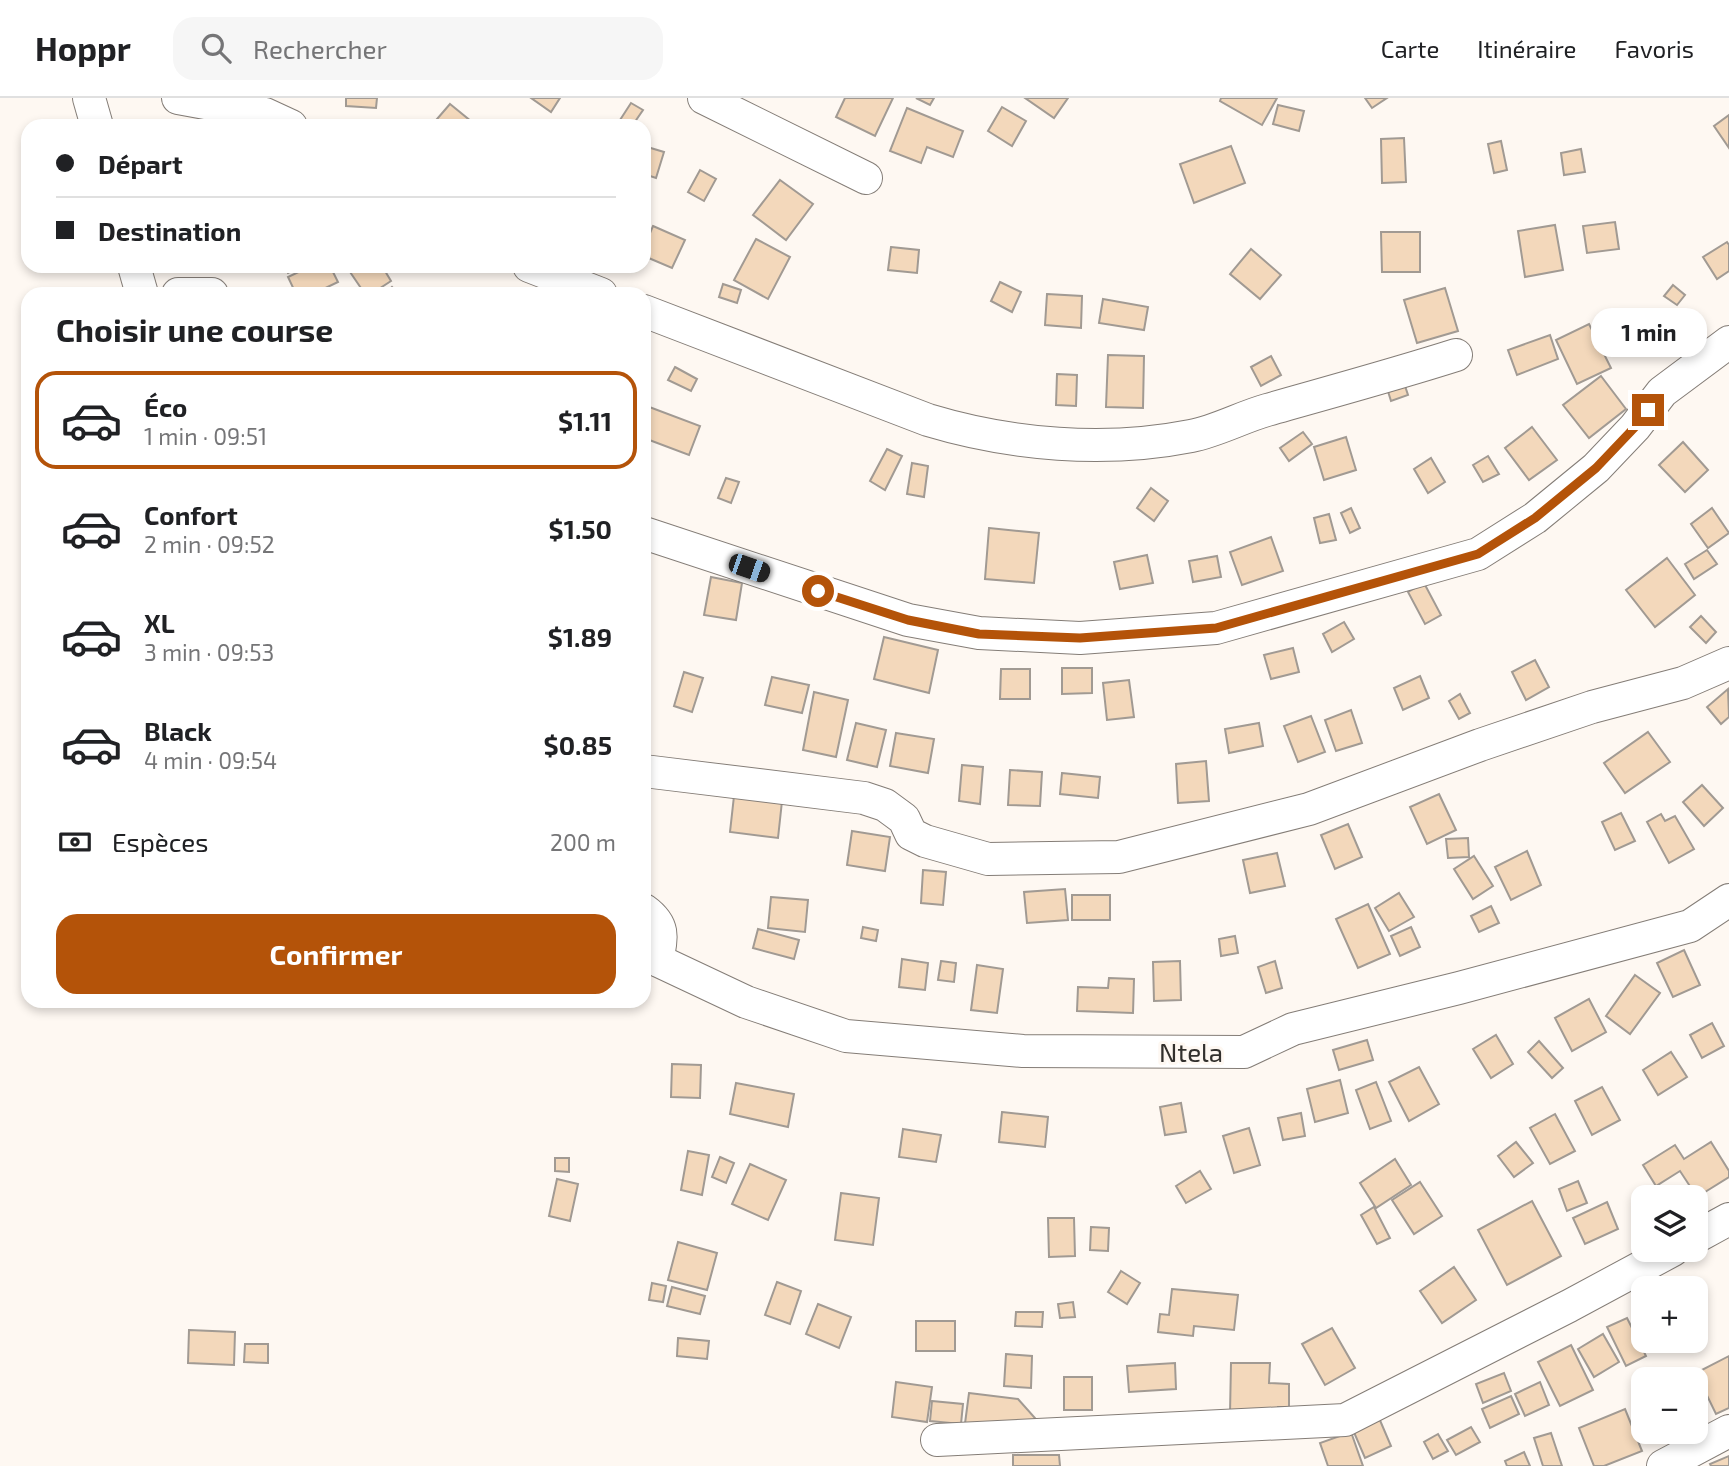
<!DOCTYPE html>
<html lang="fr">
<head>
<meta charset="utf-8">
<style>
	body { margin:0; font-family:"Exo 2",sans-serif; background:#f6f6f6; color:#202124; height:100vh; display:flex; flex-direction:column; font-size:26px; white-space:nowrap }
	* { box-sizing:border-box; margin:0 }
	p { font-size:23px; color:#757577 }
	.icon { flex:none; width:38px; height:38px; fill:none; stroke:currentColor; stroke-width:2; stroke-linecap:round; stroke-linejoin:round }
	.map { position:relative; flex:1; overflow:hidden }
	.side { position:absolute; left:21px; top:189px; width:630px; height:721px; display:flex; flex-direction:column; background:#fff; border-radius:21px; box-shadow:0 4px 10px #0003 }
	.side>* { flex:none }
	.hud { position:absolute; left:21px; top:21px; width:630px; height:154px; border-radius:21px; box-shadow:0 4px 10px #0003; display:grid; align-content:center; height:154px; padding:0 35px; background:#fff }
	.controls { position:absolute; left:1631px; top:1087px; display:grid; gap:14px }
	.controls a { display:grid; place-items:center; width:77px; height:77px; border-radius:14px; background:#fff; box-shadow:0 4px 10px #0003; font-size:35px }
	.end { position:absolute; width:32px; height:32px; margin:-16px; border:9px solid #b45309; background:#fff; box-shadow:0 0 0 4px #fff }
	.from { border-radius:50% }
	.bubble { position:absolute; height:49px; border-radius:21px; background:#fff; box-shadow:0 4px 10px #0003; font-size:23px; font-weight:700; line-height:49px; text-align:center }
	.car { position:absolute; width:21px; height:42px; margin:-21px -10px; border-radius:9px; box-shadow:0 0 5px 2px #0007; background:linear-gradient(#222 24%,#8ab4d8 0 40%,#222 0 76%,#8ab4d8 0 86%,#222 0) }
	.hud b { display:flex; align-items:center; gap:24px; height:66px; font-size:26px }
	.hud b+b { border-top:2px solid #e0e0e0 }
	.hud i { width:18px; height:18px; background:#202124 }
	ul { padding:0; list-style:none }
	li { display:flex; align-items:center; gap:21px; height:98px; margin:0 14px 10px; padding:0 21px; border:4px solid transparent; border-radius:21px }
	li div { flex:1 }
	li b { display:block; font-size:26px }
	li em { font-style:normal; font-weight:700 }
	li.on { border-color:#b45309 }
	li>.icon { width:63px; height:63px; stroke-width:1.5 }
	h2 { padding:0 35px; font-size:32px; line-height:84px }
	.pay { display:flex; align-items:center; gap:18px; height:77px; padding:0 35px; font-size:26px }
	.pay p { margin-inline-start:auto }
	.primary-button { display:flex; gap:14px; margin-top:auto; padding:14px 35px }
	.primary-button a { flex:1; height:80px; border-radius:21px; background:#b45309; color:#fff; font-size:28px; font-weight:700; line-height:80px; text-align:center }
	header { display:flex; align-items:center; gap:42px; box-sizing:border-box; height:98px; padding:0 35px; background:#fff; border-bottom:2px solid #e0e0e0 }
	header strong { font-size:33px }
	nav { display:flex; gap:38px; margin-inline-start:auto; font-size:24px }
	.search { width:490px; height:63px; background:#f6f6f6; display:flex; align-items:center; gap:18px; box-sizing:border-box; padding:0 24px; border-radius:21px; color:#757577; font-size:26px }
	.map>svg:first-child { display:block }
	.building { fill:#f3d8bb; stroke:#a19a93; stroke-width:2 }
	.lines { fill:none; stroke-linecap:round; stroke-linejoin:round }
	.street-casing { stroke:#847d77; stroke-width:34 }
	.street { stroke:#fff; stroke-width:32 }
	.route { stroke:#b45309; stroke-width:9 }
	.labels { text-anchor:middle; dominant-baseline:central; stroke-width:6; stroke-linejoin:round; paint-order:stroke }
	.street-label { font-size:26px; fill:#32302d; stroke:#fef8f2 }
</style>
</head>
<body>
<header>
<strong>Hoppr</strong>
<div class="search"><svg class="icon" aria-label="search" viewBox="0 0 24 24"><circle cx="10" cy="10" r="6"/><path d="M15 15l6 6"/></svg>Rechercher</div>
<nav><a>Carte</a><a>Itinéraire</a><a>Favoris</a></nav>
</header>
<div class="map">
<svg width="1729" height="1368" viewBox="0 0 1729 1368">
	<rect width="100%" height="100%" fill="#fef8f2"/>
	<g class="building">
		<path d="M346 0H377L376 10 346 8Z"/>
		<path d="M531 0H560L551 14Z"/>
		<path d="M845 0H893L875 38 836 19Z"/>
		<path d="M916 0H934L930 7Z"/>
		<path d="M1025 0H1068L1054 20Z"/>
		<path d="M1221 0H1277L1262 27 1220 3Z"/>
		<path d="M1365 0H1387L1372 10Z"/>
		<path d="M631 5 643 12 632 28H628L620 22Z"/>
		<path d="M450 6 472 24 469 28H431Z"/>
		<path d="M1278 7 1304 13 1299 33 1273 26Z"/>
		<path d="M1002 9 1026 23 1012 48 988 33Z"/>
		<path d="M907 10 963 33 953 59 927 49 921 65 890 53Z"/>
		<path d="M1729 17V50L1714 28Z"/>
		<path d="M1404 40 1406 84 1382 85 1381 41Z"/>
		<path d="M1501 43 1507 72 1494 75 1488 46Z"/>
		<path d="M644 48 664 54 656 80 644 76Z"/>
		<path d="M1231 48 1245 85 1194 105 1180 66Z"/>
		<path d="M1581 51 1585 74 1564 77 1561 55Z"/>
		<path d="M700 72 716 81 704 103 688 94Z"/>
		<path d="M780 82 813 106 786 142 753 117Z"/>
		<path d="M1615 124 1619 151 1587 155 1583 128Z"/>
		<path d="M1555 127 1563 172 1525 179 1518 133Z"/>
		<path d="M653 128 685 142 672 170 644 158V149Z"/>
		<path d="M1381 134H1420V174H1382Z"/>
		<path d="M756 141 790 159 768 201 734 182Z"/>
		<path d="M1727 144 1729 147V173L1717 181 1703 159Z"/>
		<path d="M891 149 919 152 917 175 888 172Z"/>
		<path d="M1251 151 1281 177 1260 201 1230 176Z"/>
		<path d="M284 168H301L288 175Z"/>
		<path d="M311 168H330L338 184 313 196H296L288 179Z"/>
		<path d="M346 168H382L391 183 371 196H365Z"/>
		<path d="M1000 184 1021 194 1012 214 991 203Z"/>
		<path d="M723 186 741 192 737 205 719 199Z"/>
		<path d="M1673 187 1685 197 1677 207 1664 198Z"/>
		<path d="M392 189 399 196H385Z"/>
		<path d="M1445 190 1458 233 1417 245 1404 202Z"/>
		<path d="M1047 196 1082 198 1081 230 1045 227Z"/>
		<path d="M1103 201 1148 209 1144 232 1099 225Z"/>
		<path d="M1589 226 1611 270 1577 286 1556 242Z"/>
		<path d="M1550 237 1558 261 1517 277 1508 252Z"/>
		<path d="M1108 257 1144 258 1143 310 1106 309Z"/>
		<path d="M1271 258 1281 277 1261 288 1251 269Z"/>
		<path d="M675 269 697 281 691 293 668 282Z"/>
		<path d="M1057 276 1077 277 1076 308 1056 307Z"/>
		<path d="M1601 278 1626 311 1589 340 1563 307Z"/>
		<path d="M1403 282 1408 297 1391 303 1386 287Z"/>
		<path d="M644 307 700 328 689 357 644 340Z"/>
		<path d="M1532 329 1557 362 1529 382 1505 350Z"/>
		<path d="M1303 334 1312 346 1289 363 1280 350Z"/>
		<path d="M1346 339 1356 372 1324 382 1314 349Z"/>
		<path d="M1683 344 1708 372 1685 394 1659 367Z"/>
		<path d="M887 351 902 358 885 392 870 383Z"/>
		<path d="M1488 358 1499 376 1483 384 1473 367Z"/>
		<path d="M1431 360 1445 384 1428 395 1414 371Z"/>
		<path d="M912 365 928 368 924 399 907 396Z"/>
		<path d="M726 380 739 384 731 405 718 400Z"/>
		<path d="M1151 390 1168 403 1154 423 1137 410Z"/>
		<path d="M1351 410 1360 430 1350 435 1341 415Z"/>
		<path d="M1712 410 1729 435 1708 450 1691 426Z"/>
		<path d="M1329 416 1336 442 1320 445 1314 420Z"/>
		<path d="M989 430 1039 435 1034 485 985 481Z"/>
		<path d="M1271 439 1283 473 1242 487 1230 454Z"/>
		<path d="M1707 452 1717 466 1694 481 1685 466Z"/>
		<path d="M1147 457 1153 485 1120 491 1114 464Z"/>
		<path d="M1217 458 1221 479 1193 484 1189 463Z"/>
		<path d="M1667 460 1695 497 1655 529 1626 492Z"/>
		<path d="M711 479 742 485 736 522 704 517Z"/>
		<path d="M1424 485 1441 517 1425 526 1408 494Z"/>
		<path d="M1701 518 1716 534 1706 545 1690 529Z"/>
		<path d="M1344 524 1354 541 1332 554 1323 536Z"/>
		<path d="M884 539 938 552 929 595 874 581Z"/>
		<path d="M1293 550 1299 574 1271 581 1264 557Z"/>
		<path d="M1535 562 1549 589 1526 602 1512 574Z"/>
		<path d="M1062 570H1092V595L1062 596Z"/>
		<path d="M1001 571H1030V601H1000Z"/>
		<path d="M684 574 703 580 692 614 674 608Z"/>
		<path d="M1420 578 1429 600 1403 612 1394 590Z"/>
		<path d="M772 579 809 587 802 615 765 607Z"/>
		<path d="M1129 582 1134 619 1107 622 1103 585Z"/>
		<path d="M1728 591 1729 619 1721 626 1707 609Z"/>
		<path d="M814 594 848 602 836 659 803 652Z"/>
		<path d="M1460 596 1470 615 1459 621 1449 603Z"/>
		<path d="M1351 612 1362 645 1336 653 1325 622Z"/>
		<path d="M1311 618 1325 654 1298 664 1284 628Z"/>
		<path d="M856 625 886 632 877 669 847 662Z"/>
		<path d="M1259 625 1263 648 1229 655 1225 631Z"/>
		<path d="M1648 634 1670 664 1625 695 1604 665Z"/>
		<path d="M896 635 934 641 928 675 890 668Z"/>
		<path d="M1206 663 1209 703 1178 705 1176 666Z"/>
		<path d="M962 667 983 669 980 706 959 703Z"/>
		<path d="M1010 672 1042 674 1040 708 1008 707Z"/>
		<path d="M1062 675 1100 679 1098 700 1060 696Z"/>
		<path d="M1702 687 1723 710 1704 728 1683 704Z"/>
		<path d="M735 689 783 694 778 740 730 734Z"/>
		<path d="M1439 696 1456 732 1427 746 1410 709Z"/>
		<path d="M1621 715 1635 743 1615 752 1602 724Z"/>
		<path d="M1661 716 1665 723 1675 718 1694 751 1669 765 1647 724Z"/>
		<path d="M1348 726 1362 759 1335 771 1321 737Z"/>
		<path d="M852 733 890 739 885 773 847 767Z"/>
		<path d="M1468 740 1469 759 1448 760 1446 741Z"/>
		<path d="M1527 753 1541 787 1511 802 1495 769Z"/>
		<path d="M1277 755 1285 788 1250 795 1243 762Z"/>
		<path d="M1474 758 1493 788 1473 801 1454 771Z"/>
		<path d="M923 772 946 774 943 807 921 805Z"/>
		<path d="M1065 791 1068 822 1027 825 1024 794Z"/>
		<path d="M1399 795 1414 819 1389 833 1375 810Z"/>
		<rect x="1072" y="797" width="38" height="25"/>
		<path d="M771 799 808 802 805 834 768 830Z"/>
		<path d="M1368 806 1390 856 1358 870 1336 821Z"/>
		<path d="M1491 808 1499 825 1479 834 1471 818Z"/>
		<path d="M863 829 878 832 876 843 861 840Z"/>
		<path d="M1411 829 1420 849 1400 858 1391 838Z"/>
		<path d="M758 831 799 842 794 861 753 850Z"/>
		<path d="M1235 838 1238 855 1221 858 1219 841Z"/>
		<path d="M1684 852 1700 887 1673 899 1657 865Z"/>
		<path d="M902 861 928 865 925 892 899 889Z"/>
		<path d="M941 863 956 865 954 884 938 882Z"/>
		<path d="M1180 863 1181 902 1154 903 1153 864Z"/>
		<path d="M1275 863 1282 890 1266 895 1258 869Z"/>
		<path d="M977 867 1003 871 997 915 971 912Z"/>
		<path d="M1635 877 1660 895 1630 936 1606 918Z"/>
		<path d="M1109 880 1134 881 1133 915 1077 913 1078 889 1108 890Z"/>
		<path d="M1589 901 1606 934 1572 953 1555 920Z"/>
		<path d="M1712 925 1724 948 1702 960 1690 937Z"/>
		<path d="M1496 937 1513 966 1491 980 1473 951Z"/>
		<path d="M1367 942 1373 962 1339 972 1333 952Z"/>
		<path d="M1539 943 1563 970 1552 980 1528 954Z"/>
		<path d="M1671 954 1687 979 1658 997 1643 972Z"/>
		<path d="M672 966 701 967 700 1000 671 999Z"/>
		<path d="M1419 969 1439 1006 1409 1023 1389 984Z"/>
		<path d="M1340 982 1348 1015 1315 1024 1307 991Z"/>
		<path d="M1376 984 1391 1023 1370 1031 1356 992Z"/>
		<path d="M736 985 794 996 788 1029 730 1016Z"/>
		<path d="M1602 989 1620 1022 1592 1037 1575 1003Z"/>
		<path d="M1181 1005 1186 1034 1165 1037 1160 1009Z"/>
		<path d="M1002 1014 1048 1019 1045 1049 999 1044Z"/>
		<path d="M1301 1015 1305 1038 1283 1042 1278 1020Z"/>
		<path d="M1555 1016 1575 1053 1550 1066 1530 1030Z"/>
		<path d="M1249 1030 1260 1067 1234 1075 1223 1038Z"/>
		<path d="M903 1031 941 1037 936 1064 899 1059Z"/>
		<path d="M1516 1044 1533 1065 1514 1079 1498 1058Z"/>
		<path d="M1711 1044 1729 1073V1079L1697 1099 1680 1073 1656 1088 1643 1067 1675 1047 1684 1061Z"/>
		<path d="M688 1053 709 1057 702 1097 681 1092Z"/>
		<path d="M720 1059 734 1065 726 1085 712 1079Z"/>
		<path d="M555 1060H569V1074L555 1073Z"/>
		<path d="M1395 1061 1411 1087 1376 1110 1360 1085Z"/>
		<path d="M750 1066 786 1082 768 1122 732 1106Z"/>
		<path d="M1200 1073 1211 1091 1186 1105 1176 1088Z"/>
		<path d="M557 1081 578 1086 570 1123 549 1118Z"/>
		<path d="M1578 1083 1587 1105 1567 1113 1559 1091Z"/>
		<path d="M1420 1084 1442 1118 1414 1136 1392 1102Z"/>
		<path d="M841 1095 879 1100 873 1147 835 1142Z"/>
		<path d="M1532 1103 1561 1158 1507 1187 1478 1132Z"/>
		<path d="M1607 1104 1618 1131 1585 1146 1573 1120Z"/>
		<path d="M1374 1109 1390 1140 1377 1146 1361 1117Z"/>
		<path d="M1048 1120H1074L1075 1158 1049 1159Z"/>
		<path d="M1091 1129 1109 1130 1108 1153 1090 1152Z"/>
		<path d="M678 1144 717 1155 707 1192 668 1182Z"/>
		<path d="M1454 1169 1476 1202 1442 1225 1420 1193Z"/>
		<path d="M1121 1173 1140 1185 1127 1206 1108 1194Z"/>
		<path d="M777 1184 801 1193 790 1226 765 1217Z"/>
		<path d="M652 1185 666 1188 663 1204 649 1202Z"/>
		<path d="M672 1189 705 1198 700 1216 667 1208Z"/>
		<path d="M1172 1191 1238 1197 1234 1232 1194 1228 1193 1238 1158 1234 1160 1216 1169 1217Z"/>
		<path d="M1073 1204 1075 1219 1060 1220 1058 1206Z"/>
		<path d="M818 1206 851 1219 839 1250 806 1236Z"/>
		<path d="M1016 1214H1043L1042 1229 1015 1228Z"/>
		<path d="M1627 1220 1646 1258 1626 1268 1607 1229Z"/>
		<rect x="916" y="1223" width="39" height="30"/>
		<path d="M1332 1230 1355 1270 1325 1287 1302 1246Z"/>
		<path d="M189 1232 235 1234 234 1267 188 1265Z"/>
		<path d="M1603 1236 1619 1264 1594 1279 1578 1251Z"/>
		<path d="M678 1240 709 1243 707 1261 677 1258Z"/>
		<path d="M245 1246H268V1265L244 1264Z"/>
		<path d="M1571 1247 1593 1292 1560 1308 1538 1264Z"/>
		<path d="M1006 1256 1032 1258 1031 1290 1004 1288Z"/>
		<path d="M1729 1258V1310L1716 1316 1696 1275Z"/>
		<path d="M1175 1265 1176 1291 1129 1294 1127 1268Z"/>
		<path d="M1231 1265H1270L1269 1285 1289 1286V1309H1278L1277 1316 1230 1315Z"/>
		<path d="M1504 1275 1511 1293 1483 1305 1476 1286Z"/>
		<rect x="1064" y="1279" width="28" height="33"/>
		<path d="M896 1284 932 1289 927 1324 892 1319Z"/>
		<path d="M1540 1284 1549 1307 1525 1318 1515 1296Z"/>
		<path d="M969 1295 1018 1301 1043 1329 964 1333Z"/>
		<path d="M1511 1298 1519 1316 1490 1330 1482 1311Z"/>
		<path d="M932 1303 963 1306 961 1326 930 1323Z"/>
		<path d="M1625 1311 1642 1353 1604 1368H1594L1579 1330Z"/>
		<path d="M1379 1320 1391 1348 1365 1360 1353 1332Z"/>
		<path d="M1471 1329 1480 1344 1456 1357 1447 1342Z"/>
		<path d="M1351 1334 1363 1368H1328L1320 1345Z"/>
		<path d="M1551 1335 1562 1368H1543L1534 1340Z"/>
		<path d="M1438 1336 1448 1353 1433 1361 1424 1344Z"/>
		<path d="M1524 1354 1530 1368H1507L1505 1363Z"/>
		<path d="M1013 1357H1059L1060 1368H1013Z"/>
		<path d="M1729 1358V1368H1711L1710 1366Z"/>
	</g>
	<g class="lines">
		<g class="street-casing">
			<g id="street">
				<path d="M89 0 97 28"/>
				<path d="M178 0 265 16 291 28"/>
				<path d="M704 0 866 80"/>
				<path d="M134 168 142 196"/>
				<path d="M529 168 601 196"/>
				<path d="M178 196H212"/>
				<path d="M644 213 928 322C1011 347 1105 355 1191 338 1217 333 1242 319 1267 312 1330 294 1393 277 1456 257"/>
				<path d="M644 435 908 522 979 535 1080 540 1216 530 1478 456 1535 420 1596 370 1635 329 1662 294 1729 244"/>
				<path d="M644 673 864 700 885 707 904 721 911 736 925 743 988 761 1119 759 1309 711 1480 647 1592 609 1683 585 1729 565"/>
				<path d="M644 812C665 827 662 839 657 862"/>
				<path d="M644 856 746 904 846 938 1023 953 1244 954 1293 931 1459 890 1690 828 1729 802"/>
				<path d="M1696 1139 1729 1121"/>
				<path d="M937 1342 1345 1322 1569 1208 1673 1152"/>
				<path d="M1663 1368 1729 1333"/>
			</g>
		</g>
		<use href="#street" class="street"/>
	</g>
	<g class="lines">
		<path class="route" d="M818 493 908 522 979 536 1080 540 1216 530 1478 456 1535 420 1596 370 1635 329 1648 312"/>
	</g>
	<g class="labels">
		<g class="street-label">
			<text x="1191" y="953">Ntela</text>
		</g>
	</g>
</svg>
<div class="controls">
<a><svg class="icon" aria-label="layers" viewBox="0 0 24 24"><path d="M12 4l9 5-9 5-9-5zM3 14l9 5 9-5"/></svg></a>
<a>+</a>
<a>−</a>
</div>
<i class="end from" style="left:818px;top:493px"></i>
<i class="end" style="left:1648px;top:312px"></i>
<div class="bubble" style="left:1591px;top:210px;width:116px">1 min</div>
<i class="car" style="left:749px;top:470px;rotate:109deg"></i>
<div class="hud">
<b><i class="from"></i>Départ</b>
<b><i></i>Destination</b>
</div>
<section class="side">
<h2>Choisir une course</h2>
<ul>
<li class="on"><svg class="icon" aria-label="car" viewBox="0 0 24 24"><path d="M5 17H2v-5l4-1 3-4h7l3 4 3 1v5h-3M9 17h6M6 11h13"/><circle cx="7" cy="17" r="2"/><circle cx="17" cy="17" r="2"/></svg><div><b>Éco</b><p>1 min · 09:51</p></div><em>$1.11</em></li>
<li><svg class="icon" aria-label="car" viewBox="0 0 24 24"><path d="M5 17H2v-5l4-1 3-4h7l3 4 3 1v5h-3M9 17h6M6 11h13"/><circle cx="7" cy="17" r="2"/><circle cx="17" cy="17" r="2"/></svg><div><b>Confort</b><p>2 min · 09:52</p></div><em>$1.50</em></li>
<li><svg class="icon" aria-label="car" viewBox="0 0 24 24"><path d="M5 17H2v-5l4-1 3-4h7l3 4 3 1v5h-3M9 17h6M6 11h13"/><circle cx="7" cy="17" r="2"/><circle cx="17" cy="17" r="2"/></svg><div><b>XL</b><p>3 min · 09:53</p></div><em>$1.89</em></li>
<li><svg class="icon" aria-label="car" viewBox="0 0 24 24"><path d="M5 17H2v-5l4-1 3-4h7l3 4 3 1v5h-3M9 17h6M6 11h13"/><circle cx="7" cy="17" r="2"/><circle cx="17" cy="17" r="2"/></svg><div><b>Black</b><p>4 min · 09:54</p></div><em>$0.85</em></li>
</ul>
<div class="pay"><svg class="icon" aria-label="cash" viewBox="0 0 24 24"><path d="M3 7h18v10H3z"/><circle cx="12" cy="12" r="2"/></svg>Espèces<p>200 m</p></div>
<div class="primary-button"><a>Confirmer</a></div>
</section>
</div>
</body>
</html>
